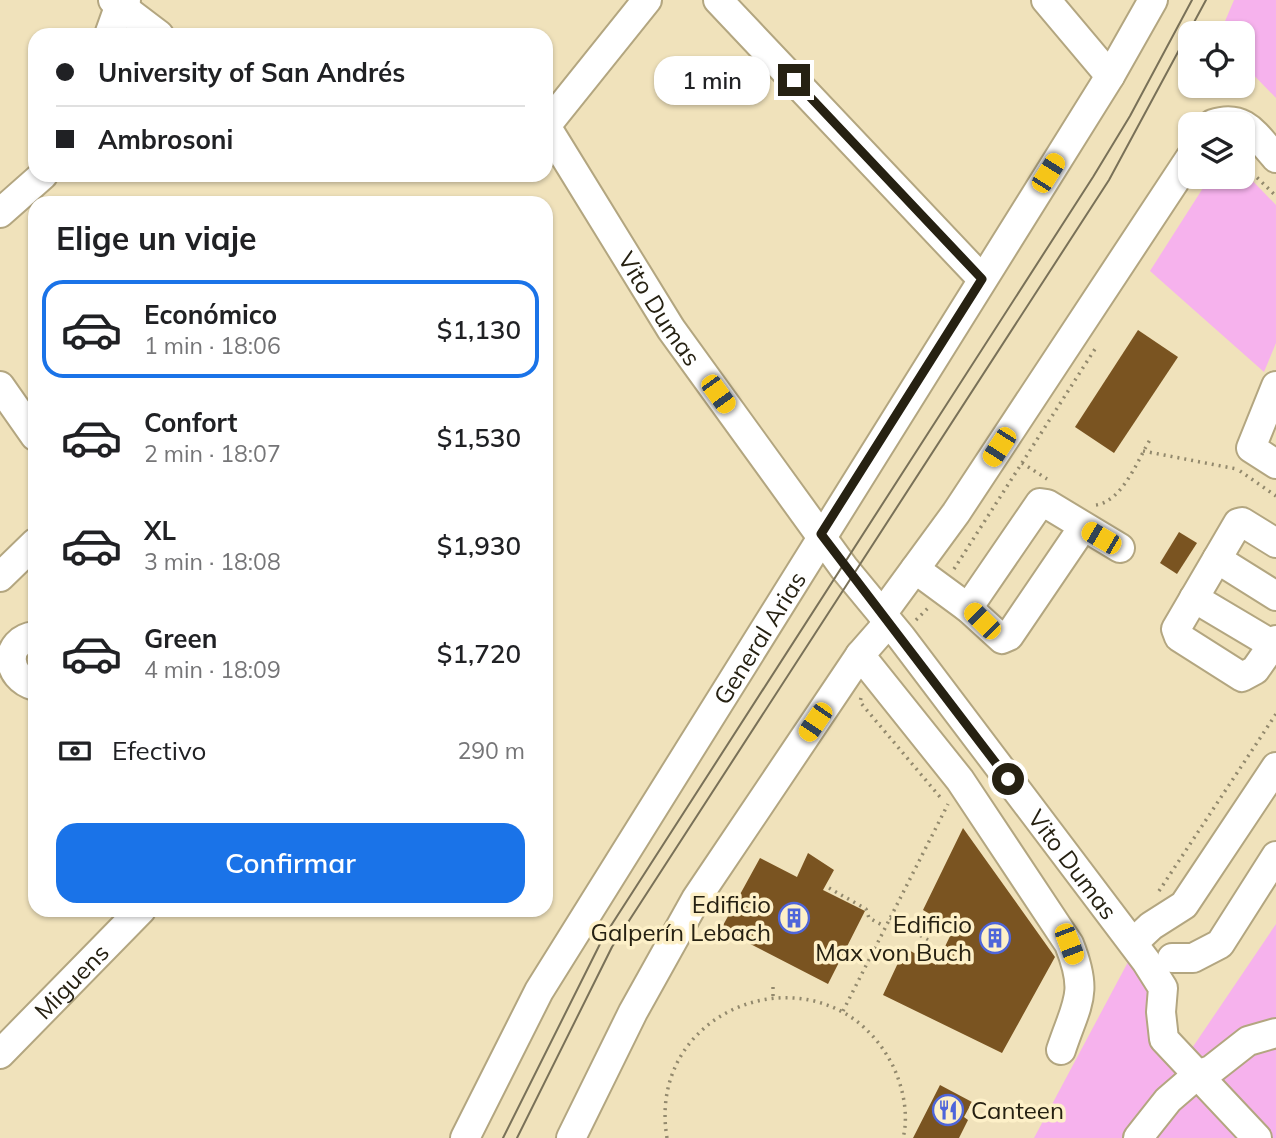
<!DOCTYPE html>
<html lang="es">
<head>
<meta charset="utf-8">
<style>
	body { margin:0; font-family:Mulish,sans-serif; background:#f6f6f6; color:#202124; height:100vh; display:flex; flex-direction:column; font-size:26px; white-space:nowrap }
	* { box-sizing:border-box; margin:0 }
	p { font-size:23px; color:#757577 }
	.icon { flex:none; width:38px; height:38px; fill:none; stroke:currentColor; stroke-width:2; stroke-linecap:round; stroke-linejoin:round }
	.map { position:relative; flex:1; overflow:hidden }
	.side { position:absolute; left:28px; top:196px; width:525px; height:721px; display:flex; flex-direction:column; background:#fff; border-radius:21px; box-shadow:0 2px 5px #0004 }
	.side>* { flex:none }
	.banner { position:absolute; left:28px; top:28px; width:525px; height:154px; border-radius:21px; box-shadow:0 2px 5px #0004; display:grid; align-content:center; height:154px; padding:0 28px; background:#fff }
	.controls { position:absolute; left:1178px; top:21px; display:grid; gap:14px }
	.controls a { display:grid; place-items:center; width:77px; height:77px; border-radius:14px; background:#fff; box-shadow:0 2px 5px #0004; font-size:35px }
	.end { position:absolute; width:32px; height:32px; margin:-16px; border:9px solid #262112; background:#fff; box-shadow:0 0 0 4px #fff }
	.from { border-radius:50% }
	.bubble { position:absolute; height:49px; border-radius:21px; background:#fff; box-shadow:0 2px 5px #0004; font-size:23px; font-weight:600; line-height:49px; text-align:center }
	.car { position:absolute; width:21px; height:42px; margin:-21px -10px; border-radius:9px; box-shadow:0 0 5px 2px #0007; background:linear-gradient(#f5c518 24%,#345 0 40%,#f5c518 0 76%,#345 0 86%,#f5c518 0) }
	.banner b { display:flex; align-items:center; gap:24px; height:66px; font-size:26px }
	.banner b+b { border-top:2px solid #e0e0e0 }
	.banner i { width:18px; height:18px; background:#202124 }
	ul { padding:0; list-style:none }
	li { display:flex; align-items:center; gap:21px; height:98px; margin:0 14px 10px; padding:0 14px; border:4px solid transparent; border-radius:21px }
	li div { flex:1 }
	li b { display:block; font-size:26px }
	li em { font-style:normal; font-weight:600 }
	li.on { border-color:#1a73e8 }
	li>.icon { width:63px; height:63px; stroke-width:1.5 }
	h2 { padding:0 28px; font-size:32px; line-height:84px }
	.pay { display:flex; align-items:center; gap:18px; height:77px; padding:0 28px; font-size:26px }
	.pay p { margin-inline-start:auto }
	.button { display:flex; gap:14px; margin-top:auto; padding:14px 28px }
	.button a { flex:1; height:80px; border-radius:21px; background:#1a73e8; color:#fff; font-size:28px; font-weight:600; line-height:80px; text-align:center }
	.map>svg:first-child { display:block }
	.green { fill:#f6b2ed }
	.building { fill:#7a5421 }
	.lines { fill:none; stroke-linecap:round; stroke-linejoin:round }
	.minor-casing { stroke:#b3a680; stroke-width:32 }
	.path { stroke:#92896d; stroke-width:3.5; stroke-dasharray:2 5; stroke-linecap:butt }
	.minor { stroke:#fff; stroke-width:28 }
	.tram { stroke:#797158; stroke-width:2 }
	.route { stroke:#262112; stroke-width:9 }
	.labels { text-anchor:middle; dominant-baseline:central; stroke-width:7; stroke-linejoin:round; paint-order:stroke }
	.street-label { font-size:24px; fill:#262112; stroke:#fdf0c8 }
	.poi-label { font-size:24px; fill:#262112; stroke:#fdf0c8; text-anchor:end }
</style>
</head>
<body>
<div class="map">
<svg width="1276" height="1138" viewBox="0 0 1276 1138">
	<rect width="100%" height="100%" fill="#f0e2bb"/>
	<g class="green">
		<path d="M1234 0H1276V98L1243 64 1242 33H1220Z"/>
		<path d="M1243 171 1276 205V343L1264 372 1150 271 1210 177H1242Z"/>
		<path d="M1276 924V1138H1034L1136 947 1184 1060Z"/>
	</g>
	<g class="building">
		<path d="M1138 330 1178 357 1114 453 1075 427Z"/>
		<path d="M1179 532 1197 543 1177 574 1160 563Z"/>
		<path d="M963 828 1055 957 1002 1053 883 995 905 948 936 965 954 928 923 910Z"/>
		<path d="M808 853 834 870 823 890 865 911 828 984 721 929 760 858 797 877Z"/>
		<path d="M940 1085 972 1102 964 1117 968 1120 959 1138H913Z"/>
	</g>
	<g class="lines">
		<g class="minor-casing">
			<g id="minor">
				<path d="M113 0 159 35"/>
				<path d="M718 0 982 279"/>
				<path d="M1046 0 1110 76"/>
				<path d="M109 35 119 7 126 0"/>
				<path d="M1213 124C1245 113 1256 136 1276 158"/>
				<path id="s1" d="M546 126 671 329 844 568 901 637 1146 961 1163 988 1161 1012 1164 1039 1257 1138"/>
				<path d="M546 126 647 0"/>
				<path d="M0 213 43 175"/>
				<path d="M0 386 35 436"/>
				<path d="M1276 386 1251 448 1276 464"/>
				<path d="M1276 543 1242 522 1238 523 1176 629 1179 637 1242 677 1255 670 1276 640"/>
				<path d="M1217 559 1276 596"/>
				<path d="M915 569 968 608 1002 639 1009 636 1083 527"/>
				<path d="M0 577 35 543"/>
				<path d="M1194 598 1273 645"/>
				<path d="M968 608 1040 503 1047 504 1120 548"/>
				<path d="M882 614 956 513 1190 158"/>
				<path d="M888 623 860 655 960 780 1069 944C1089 994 1077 1002 1061 1050"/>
				<path d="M35 636C3 640 5 678 35 686"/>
				<path d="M1133 943 1151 926 1184 905 1276 767"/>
				<path d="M1172 958H1193L1220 944 1276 856"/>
				<path id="s2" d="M0 1054 141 910"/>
				<path id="s3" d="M465 1138 539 991 1110 76 1153 0"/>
				<path d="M571 1138 633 1012 696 899 860 655"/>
				<path d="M1138 1138 1168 1100 1197 1075 1211 1070 1248 1041 1276 1033"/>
			</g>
		</g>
		<g class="path">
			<path d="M1242 163 1276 196"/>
			<path d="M1143 451 1237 469"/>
			<path d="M1022 463 1047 479"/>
			<path d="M1240 471 1276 496"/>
			<path d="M1096 505C1123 501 1138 459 1151 438"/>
			<path d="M954 569 1095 349"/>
			<path d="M916 620 928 608"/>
			<path d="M861 698 860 702 940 797"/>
			<path d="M829 888 866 909 869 918 884 926"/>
			<path d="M1159 891 1276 714"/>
			<path d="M890 918 928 940"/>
			<path d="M773 987V997"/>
			<path d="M843 1011 948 804"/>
			<path d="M667 1138C644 1001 830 941 893 1066 903 1087 909 1115 903 1138"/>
		</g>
		<use href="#minor" class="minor"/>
		<g class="tram">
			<path d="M503 1138 603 938 1093 177 1130 116 1192 0"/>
			<path d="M517 1138 612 947 1109 180 1206 0"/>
		</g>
	</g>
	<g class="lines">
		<path class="route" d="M794 80 982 279 821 534 1008 779"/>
	</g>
	<defs>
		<g id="building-ring" transform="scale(1.575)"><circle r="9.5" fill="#fdf0c8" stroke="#4e65da" stroke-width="1.5"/><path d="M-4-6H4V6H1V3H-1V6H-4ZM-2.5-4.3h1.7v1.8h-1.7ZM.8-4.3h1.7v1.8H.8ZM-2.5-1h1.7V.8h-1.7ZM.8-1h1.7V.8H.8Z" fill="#4e65da"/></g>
		<g id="restaurant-ring" transform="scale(1.575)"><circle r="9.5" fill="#fdf0c8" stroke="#4e65da" stroke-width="1.5"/><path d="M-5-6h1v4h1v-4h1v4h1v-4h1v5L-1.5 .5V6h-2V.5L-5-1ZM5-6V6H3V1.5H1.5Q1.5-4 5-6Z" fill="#4e65da"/></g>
	</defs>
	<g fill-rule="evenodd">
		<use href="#building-ring" x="794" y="918"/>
		<use href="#building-ring" x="995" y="938"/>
		<use href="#restaurant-ring" x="948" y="1110"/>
	</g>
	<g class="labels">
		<g class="street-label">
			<text stroke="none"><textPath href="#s1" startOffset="215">Vito Dumas</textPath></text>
			<text stroke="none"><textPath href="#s3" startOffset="581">General Arias</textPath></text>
			<text stroke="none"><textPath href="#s1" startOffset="908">Vito Dumas</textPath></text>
			<text stroke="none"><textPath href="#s2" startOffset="102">Miguens</textPath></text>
		</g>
		<g class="poi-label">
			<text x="771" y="904">Edificio<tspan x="771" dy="28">Galperín Lebach</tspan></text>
			<text x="972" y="924">Edificio<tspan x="972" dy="28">Max von Buch</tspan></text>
			<text x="971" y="1110" text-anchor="start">Canteen</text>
		</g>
	</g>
</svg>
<div class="controls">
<a><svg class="icon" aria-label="locate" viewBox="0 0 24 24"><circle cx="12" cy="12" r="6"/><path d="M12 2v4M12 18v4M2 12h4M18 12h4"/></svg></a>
<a><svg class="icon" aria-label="layers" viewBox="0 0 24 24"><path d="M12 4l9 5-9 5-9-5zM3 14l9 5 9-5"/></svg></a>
</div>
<i class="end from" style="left:1008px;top:779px"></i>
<i class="end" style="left:794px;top:80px"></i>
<div class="bubble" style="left:654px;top:56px;width:116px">1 min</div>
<i class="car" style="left:1048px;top:173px;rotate:32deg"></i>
<i class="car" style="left:718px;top:394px;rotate:144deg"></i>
<i class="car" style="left:999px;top:447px;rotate:213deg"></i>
<i class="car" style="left:1101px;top:538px;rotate:300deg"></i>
<i class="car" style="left:982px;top:621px;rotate:315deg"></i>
<i class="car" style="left:815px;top:722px;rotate:214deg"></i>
<i class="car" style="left:1069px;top:944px;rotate:159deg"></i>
<div class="banner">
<b><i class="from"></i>University of San Andrés</b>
<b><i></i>Ambrosoni</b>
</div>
<section class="side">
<h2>Elige un viaje</h2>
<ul>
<li class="on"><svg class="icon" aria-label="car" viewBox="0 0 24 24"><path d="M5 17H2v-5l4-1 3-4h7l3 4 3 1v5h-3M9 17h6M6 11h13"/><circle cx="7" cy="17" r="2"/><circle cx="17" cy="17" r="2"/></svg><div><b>Económico</b><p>1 min · 18:06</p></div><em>$1,130</em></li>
<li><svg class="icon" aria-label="car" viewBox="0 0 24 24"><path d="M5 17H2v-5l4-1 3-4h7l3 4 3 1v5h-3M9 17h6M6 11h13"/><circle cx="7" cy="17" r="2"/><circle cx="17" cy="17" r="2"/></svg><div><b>Confort</b><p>2 min · 18:07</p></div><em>$1,530</em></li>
<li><svg class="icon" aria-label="car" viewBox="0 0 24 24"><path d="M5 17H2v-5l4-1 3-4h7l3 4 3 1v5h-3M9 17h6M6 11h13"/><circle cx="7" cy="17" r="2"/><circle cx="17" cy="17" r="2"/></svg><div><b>XL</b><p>3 min · 18:08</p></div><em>$1,930</em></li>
<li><svg class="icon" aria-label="car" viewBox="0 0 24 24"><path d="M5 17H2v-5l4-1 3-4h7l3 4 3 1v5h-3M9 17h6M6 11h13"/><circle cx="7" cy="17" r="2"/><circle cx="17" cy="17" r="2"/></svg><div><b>Green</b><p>4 min · 18:09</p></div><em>$1,720</em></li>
</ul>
<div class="pay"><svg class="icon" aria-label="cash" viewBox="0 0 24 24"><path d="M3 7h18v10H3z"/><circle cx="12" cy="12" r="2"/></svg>Efectivo<p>290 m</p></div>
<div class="button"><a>Confirmar</a></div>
</section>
</div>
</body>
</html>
